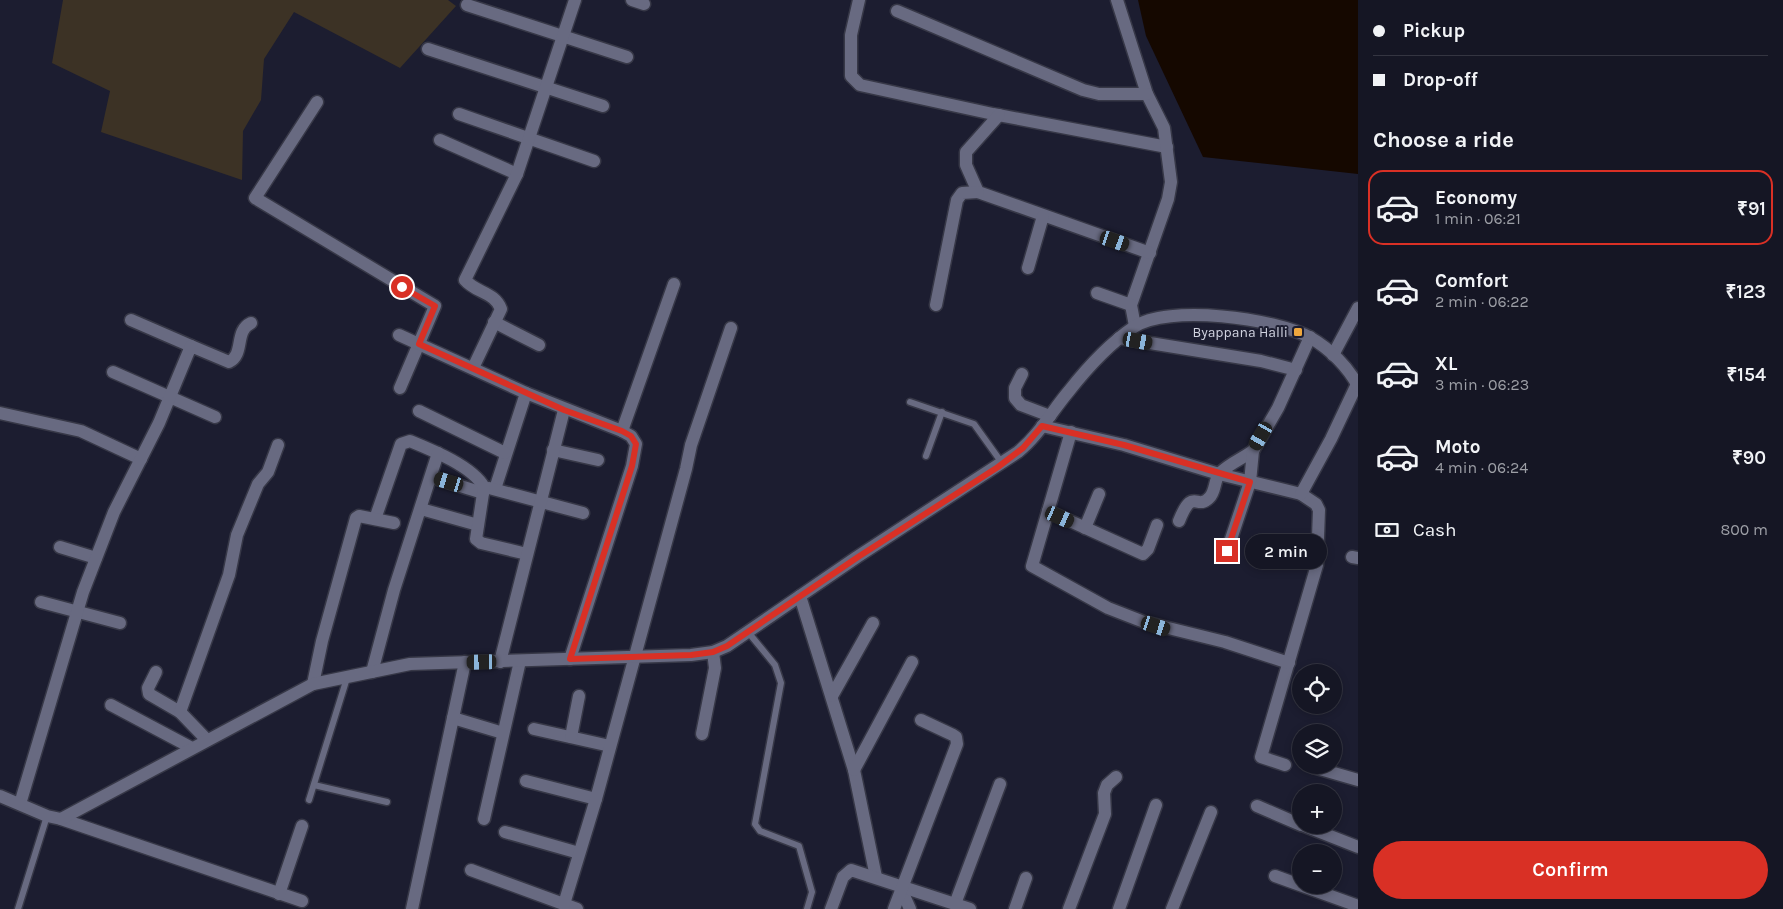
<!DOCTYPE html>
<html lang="en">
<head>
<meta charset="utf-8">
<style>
	body { margin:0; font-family:Karla,sans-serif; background:#1e1f2c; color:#f1f3f6; height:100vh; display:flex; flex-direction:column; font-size:19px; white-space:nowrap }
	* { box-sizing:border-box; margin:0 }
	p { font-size:16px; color:#9d9fa6 }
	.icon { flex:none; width:28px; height:28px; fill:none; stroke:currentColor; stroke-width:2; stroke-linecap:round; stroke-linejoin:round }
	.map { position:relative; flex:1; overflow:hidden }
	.drawer { display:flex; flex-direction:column; background:#151624; width:425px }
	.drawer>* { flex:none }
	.banner { display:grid; align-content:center; height:110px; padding:0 15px; background:#151624 }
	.buttons { position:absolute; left:1292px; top:664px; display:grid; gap:10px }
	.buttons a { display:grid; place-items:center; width:50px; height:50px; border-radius:50%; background:#151624; box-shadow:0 2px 8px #0003,0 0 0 1px #343541; font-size:25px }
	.end { position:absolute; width:22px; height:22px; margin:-11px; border:6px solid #d93025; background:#fff; box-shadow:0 0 0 2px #fff }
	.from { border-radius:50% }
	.bubble { position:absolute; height:35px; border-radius:18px; background:#151624; box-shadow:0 2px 8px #0003,0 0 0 1px #343541; font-size:16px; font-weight:600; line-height:35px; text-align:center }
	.car { position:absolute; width:15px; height:30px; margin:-15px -8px; border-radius:6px; box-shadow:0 0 4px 1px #0007; background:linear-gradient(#222 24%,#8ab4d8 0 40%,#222 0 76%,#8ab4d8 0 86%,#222 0) }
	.banner b { display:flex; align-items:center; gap:18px; height:48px; font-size:19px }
	.banner b+b { border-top:1px solid #343541 }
	.banner i { width:12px; height:12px; background:#f1f3f6 }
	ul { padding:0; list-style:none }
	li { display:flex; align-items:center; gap:15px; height:75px; margin:0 10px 8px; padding:0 5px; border:2px solid transparent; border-radius:15px }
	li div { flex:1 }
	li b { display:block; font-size:19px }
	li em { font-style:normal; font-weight:600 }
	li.current { border-color:#d93025 }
	li>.icon { width:45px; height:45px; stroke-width:1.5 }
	h2 { padding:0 15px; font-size:22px; line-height:60px }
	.pay { display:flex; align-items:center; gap:12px; height:55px; padding:0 15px; font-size:19px }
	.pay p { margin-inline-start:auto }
	.cta { display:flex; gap:10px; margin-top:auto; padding:10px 15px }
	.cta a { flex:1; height:58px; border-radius:30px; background:#d93025; color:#fff; font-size:20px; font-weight:600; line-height:58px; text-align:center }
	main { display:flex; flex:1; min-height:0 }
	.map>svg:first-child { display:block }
	.green { fill:#3c3225 }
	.water { fill:#150800 }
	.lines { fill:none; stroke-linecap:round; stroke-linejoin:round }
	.service-casing { stroke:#373847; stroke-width:9 }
	.minor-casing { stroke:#373847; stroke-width:15 }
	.secondary-casing { stroke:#373847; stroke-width:15 }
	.service { stroke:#686a81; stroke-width:6 }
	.minor { stroke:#686a81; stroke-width:12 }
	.secondary { stroke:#686a81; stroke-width:12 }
	.route { stroke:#d93025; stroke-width:6 }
	.poi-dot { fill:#efa73d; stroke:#1c1d30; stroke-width:2 }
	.labels { text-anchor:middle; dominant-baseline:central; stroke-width:4; stroke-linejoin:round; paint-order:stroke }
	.poi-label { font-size:14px; fill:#d0d2df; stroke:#1c1d30; text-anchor:end }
</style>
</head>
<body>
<main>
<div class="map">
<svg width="1358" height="909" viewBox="0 0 1358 909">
	<rect width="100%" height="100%" fill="#1c1d30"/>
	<path class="green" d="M63 0H448L456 6 400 68 294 12 264 59 261 100 243 131 242 180 101 132 110 91 52 63Z"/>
	<path class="water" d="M1138 0H1358V174L1203 157 1146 36Z"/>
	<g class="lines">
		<g class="service-casing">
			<g id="service">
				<path d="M910 402 974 424 1002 463"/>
				<path d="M926 456 942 412"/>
				<path d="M748 632 775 665 781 683 755 824 760 831 799 846 812 892 807 909"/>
				<path d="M314 785 387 802"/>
				<path d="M309 800 347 678"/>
				<path d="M18 909 47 816"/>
			</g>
		</g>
		<g class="minor-casing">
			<g id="minor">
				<path d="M632 0 644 4"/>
				<path d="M859 0 851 35V76L860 85 993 114 1167 147"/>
				<path d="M1117 0 1147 94 1164 128 1171 182 1168 199 1131 305 1135 326"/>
				<path d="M467 5 627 57"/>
				<path d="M897 11 1083 90 1099 94H1147"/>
				<path d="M428 49 603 106"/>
				<path d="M317 102 255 198 435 306 400 388"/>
				<path d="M459 114 594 161"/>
				<path d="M999 115 966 152V165L978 192 1150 253"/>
				<path d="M440 140 517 174"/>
				<path d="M1028 268 1043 216"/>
				<path d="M1097 293 1131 305"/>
				<path d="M936 305 957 200 962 193 978 192"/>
				<path d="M131 320 191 346"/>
				<path d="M494 322 539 345"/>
				<path d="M399 335 526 393 495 489"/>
				<path d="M1119 338 1261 361 1296 370"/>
				<path d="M1333 355 1358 308"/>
				<path d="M473 368 501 309C495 292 476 293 465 280L517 174 575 0"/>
				<path d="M113 372 215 417"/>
				<path d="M1022 374 1015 388V398L1021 405 1050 416"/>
				<path d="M526 393 622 431 631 436 636 444 632 466 570 659"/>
				<path d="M419 411 505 453"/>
				<path d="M0 413 81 431 141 459"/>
				<path d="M1042 426 1124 445 1219 474 1301 494 1316 504 1319 510 1317 565 1261 757 1285 765"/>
				<path d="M622 431 674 284"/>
				<path d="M1071 432 1032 566 1108 608 1144 622 1225 642 1289 663"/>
				<path d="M553 450 598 460"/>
				<path d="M431 477 483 493"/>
				<path d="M489 488 583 513"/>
				<path d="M1301 494 1331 439 1357 384"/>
				<path d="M421 509 478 525"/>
				<path d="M1048 511 1143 554 1148 549 1157 525"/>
				<path d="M375 519 401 444 410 441C432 450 472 466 484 487L476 539 481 543 527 554"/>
				<path d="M1179 521C1193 486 1196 511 1209 498 1216 492 1214 479 1220 473 1229 464 1243 458 1253 451"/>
				<path d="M1085 528 1099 494"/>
				<path d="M60 547 96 558"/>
				<path d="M1227 551 1250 482 1253 451 1278 408 1310 337"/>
				<path d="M1352 557 1358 558"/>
				<path d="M800 596 854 770 876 877"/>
				<path d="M41 602 120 623"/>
				<path d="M500 662 564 410"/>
				<path d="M156 672 148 688 149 694 180 712"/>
				<path d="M372 672 394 590 438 453"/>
				<path d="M313 684 322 641 356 518 359 516 394 523"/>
				<path d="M832 696 873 623"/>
				<path d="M111 705 192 748"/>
				<path d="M453 718 503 733"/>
				<path d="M534 729 610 746"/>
				<path d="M702 734 715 668 713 652"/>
				<path d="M571 737 579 696"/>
				<path d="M207 740 180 712 229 575 237 535 258 484 268 472 278 445"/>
				<path d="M1313 767 1358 780"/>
				<path d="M854 770 912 662"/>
				<path d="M526 781 596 799"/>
				<path d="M20 804 83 592 114 512 159 423 191 346 229 362C245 354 234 331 251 323"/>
				<path d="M1257 806 1301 825"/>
				<path d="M61 819 302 901"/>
				<path d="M484 819 520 661"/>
				<path d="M1302 825 1358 847"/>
				<path d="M505 832 579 853"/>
				<path d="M471 870 577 909"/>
				<path d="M1275 876 1358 906"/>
				<path d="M902 891 910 909"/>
				<path d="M279 894 302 826"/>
				<path d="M564 904 596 799 686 469 691 445 731 328"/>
				<path d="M955 904 1000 784"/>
				<path d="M412 909 465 662"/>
				<path d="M831 909 843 877 851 870 970 909"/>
				<path d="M894 909 957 744 956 737 953 735 921 720"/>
				<path d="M1015 909 1026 878"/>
				<path d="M1069 909 1105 814 1104 793 1107 785 1116 777"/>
				<path d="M1119 909 1156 805"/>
				<path d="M1172 909 1211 812"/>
			</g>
		</g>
		<g class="secondary-casing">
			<path id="secondary" d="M0 796 47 816 61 819 313 684 410 664 691 655 713 652 727 646 857 557 1018 452C1039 435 1052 411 1069 391 1087 368 1109 344 1134 327 1167 304 1276 318 1311 338 1330 349 1348 367 1358 386"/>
		</g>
		<use href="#service" class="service"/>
		<use href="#minor" class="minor"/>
		<use href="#secondary" class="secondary"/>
	</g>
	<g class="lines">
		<path class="route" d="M402 287 435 306 419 344 564 410 622 431 631 436 636 444 632 466 570 659 691 655 713 652 727 646 858 557 998 467 1023 448 1042 426 1124 445 1250 482 1227 551"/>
	</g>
	<rect class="poi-dot" x="1293" y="327" width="10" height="10" rx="2.5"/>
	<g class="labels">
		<g class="poi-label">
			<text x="1288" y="332">Byappana Halli</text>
		</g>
	</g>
</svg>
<div class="buttons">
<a><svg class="icon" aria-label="locate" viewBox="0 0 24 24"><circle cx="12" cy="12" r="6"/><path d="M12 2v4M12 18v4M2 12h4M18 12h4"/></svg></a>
<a><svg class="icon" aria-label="layers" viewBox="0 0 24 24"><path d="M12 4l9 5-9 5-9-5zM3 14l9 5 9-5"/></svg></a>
<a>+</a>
<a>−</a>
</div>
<i class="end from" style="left:402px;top:287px"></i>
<i class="end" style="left:1227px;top:551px"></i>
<div class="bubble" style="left:1245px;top:534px;width:82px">2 min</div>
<i class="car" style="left:1115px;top:241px;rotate:109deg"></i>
<i class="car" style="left:1138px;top:341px;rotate:100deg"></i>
<i class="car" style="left:1261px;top:436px;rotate:210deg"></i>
<i class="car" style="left:449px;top:482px;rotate:287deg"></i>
<i class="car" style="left:1060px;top:517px;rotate:114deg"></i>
<i class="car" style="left:1156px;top:626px;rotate:108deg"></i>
<i class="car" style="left:482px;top:662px;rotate:269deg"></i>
</div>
<section class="drawer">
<div class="banner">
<b><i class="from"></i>Pickup</b>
<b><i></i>Drop-off</b>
</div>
<h2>Choose a ride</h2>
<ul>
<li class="current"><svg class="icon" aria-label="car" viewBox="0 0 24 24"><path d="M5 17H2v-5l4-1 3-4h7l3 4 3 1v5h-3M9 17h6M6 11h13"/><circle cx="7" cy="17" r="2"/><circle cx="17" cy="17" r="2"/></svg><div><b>Economy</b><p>1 min · 06:21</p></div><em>₹91</em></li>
<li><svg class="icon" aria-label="car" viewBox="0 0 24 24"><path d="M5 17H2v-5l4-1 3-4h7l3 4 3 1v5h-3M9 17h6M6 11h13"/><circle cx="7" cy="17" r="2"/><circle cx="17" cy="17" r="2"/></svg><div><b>Comfort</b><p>2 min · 06:22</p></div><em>₹123</em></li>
<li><svg class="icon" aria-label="car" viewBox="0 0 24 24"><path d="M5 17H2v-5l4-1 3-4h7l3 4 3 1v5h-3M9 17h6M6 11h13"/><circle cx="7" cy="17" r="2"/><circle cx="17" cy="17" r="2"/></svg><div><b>XL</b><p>3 min · 06:23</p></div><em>₹154</em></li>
<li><svg class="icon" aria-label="car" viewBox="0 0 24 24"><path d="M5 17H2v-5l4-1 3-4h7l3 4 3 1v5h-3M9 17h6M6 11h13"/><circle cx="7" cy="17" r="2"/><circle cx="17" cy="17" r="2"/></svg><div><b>Moto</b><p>4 min · 06:24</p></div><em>₹90</em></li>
</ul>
<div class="pay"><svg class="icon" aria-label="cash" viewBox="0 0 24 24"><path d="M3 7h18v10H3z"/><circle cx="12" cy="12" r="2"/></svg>Cash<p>800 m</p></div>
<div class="cta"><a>Confirm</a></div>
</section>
</main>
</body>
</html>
